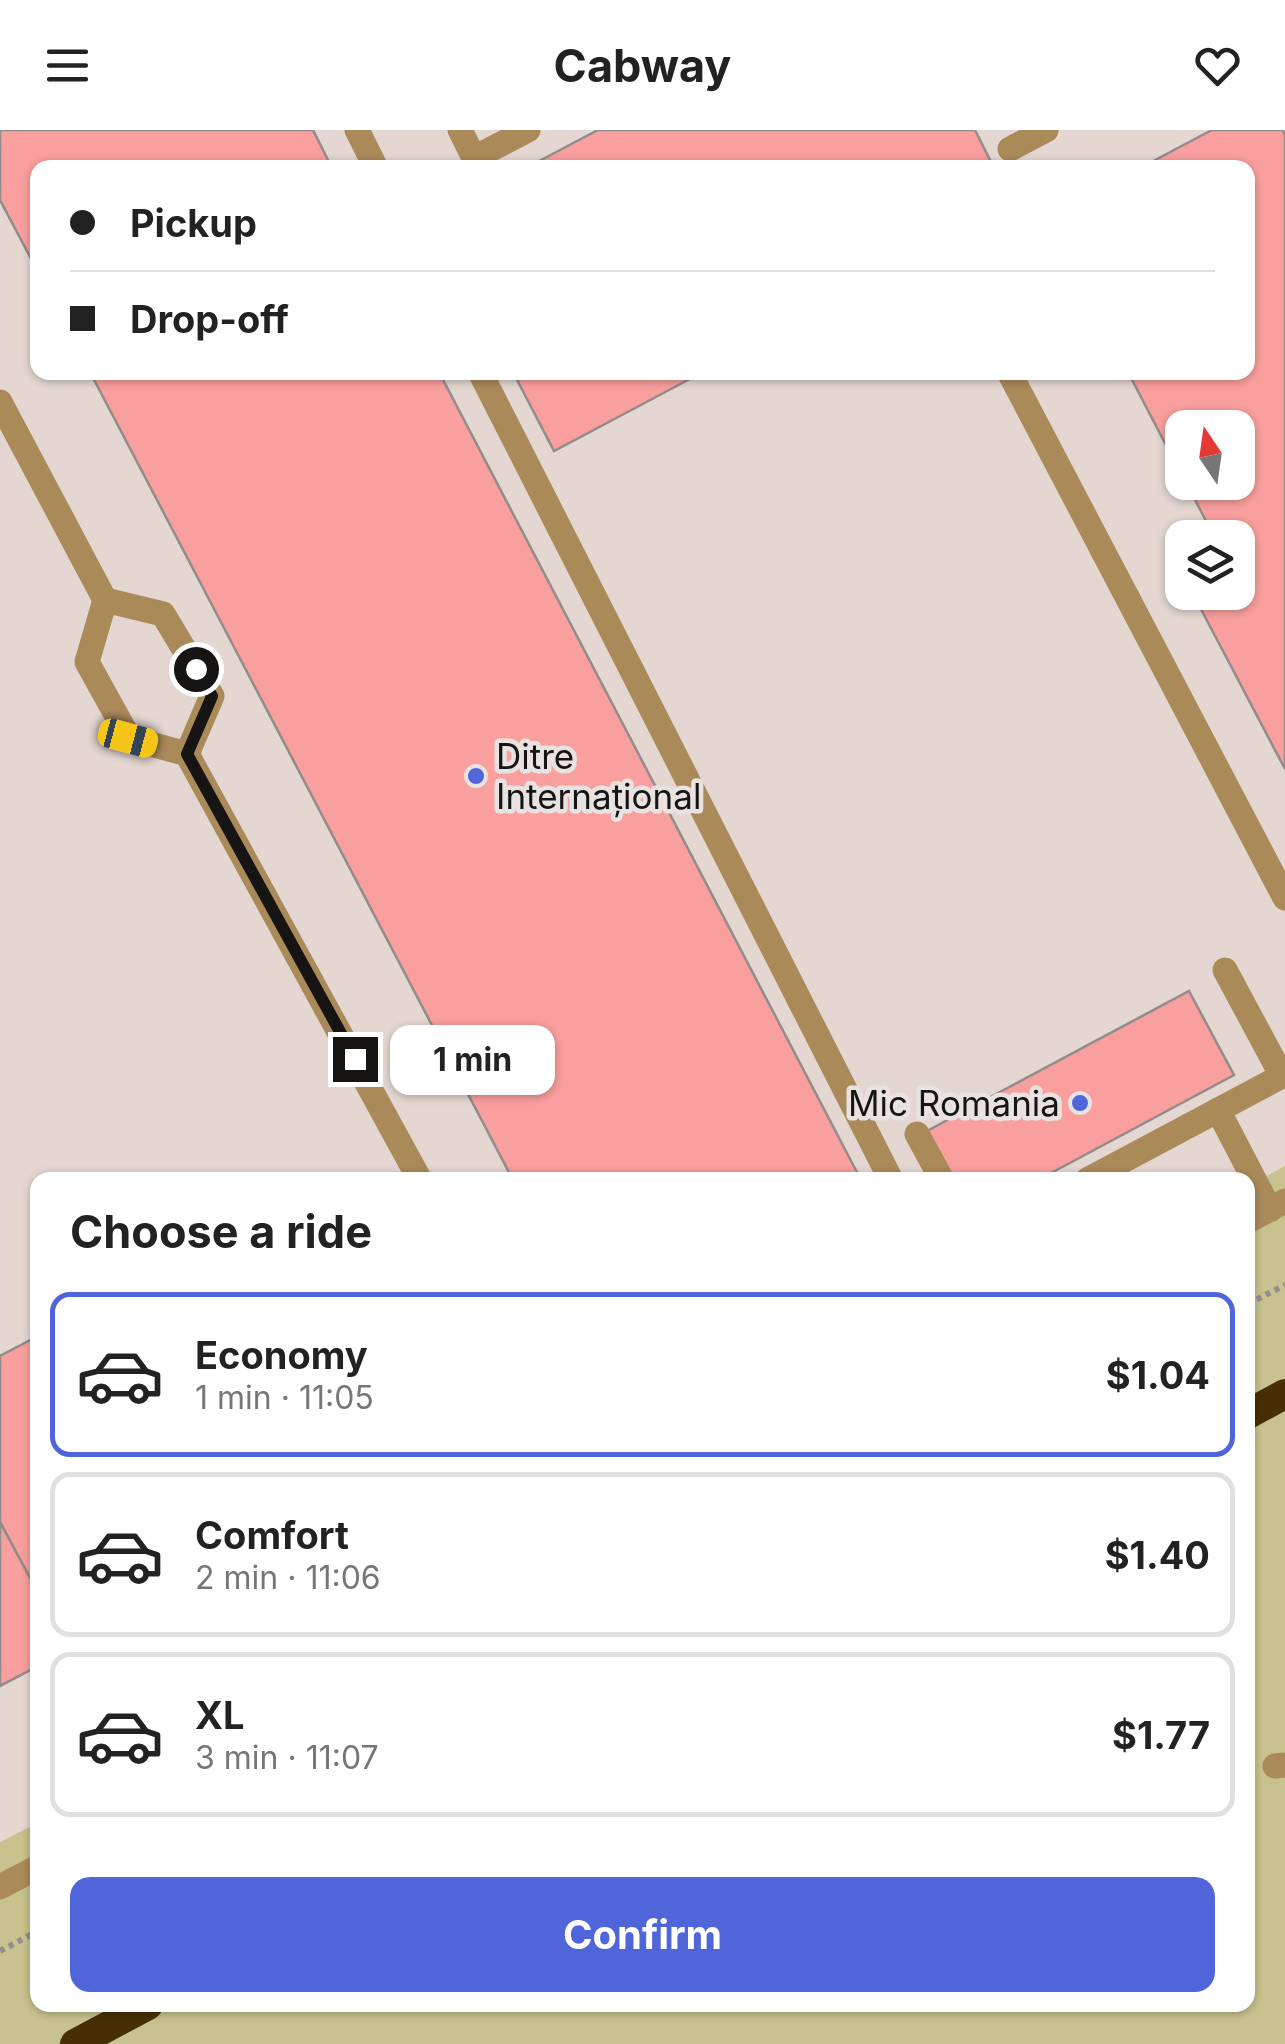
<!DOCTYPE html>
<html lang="en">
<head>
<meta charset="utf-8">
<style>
	body { margin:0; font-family:Inter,sans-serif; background:#f6f6f6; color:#222; height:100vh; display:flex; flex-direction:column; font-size:38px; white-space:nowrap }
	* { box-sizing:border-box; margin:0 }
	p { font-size:32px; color:#767676 }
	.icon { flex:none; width:55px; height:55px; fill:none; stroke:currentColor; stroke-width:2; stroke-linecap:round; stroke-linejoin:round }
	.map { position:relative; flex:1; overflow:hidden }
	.sheet { position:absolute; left:30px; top:1042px; width:1225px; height:840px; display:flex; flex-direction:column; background:#fff; border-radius:20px; box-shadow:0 2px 8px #0004 }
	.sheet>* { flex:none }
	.top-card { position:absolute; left:30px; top:30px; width:1225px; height:220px; border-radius:20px; box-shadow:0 2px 8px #0004; display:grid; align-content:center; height:220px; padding:0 40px; background:#fff }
	.needle { width:65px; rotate:347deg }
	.fabs { position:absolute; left:1165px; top:280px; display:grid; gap:20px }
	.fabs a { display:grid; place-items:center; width:90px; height:90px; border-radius:20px; background:#fff; box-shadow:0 2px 8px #0004; font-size:50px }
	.end { position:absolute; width:45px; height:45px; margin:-22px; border:12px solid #161514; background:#fff; box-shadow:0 0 0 5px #fff }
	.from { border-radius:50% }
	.bubble { position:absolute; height:70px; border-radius:20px; background:#fff; box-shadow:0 2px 8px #0004; font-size:32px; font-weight:700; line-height:70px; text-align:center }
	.car { position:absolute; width:30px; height:60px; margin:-30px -15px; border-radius:12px; box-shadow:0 0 8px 2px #0007; background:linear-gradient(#f5c518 24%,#345 0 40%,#f5c518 0 76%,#345 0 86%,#f5c518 0) }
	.top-card b { display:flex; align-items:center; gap:35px; height:95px; font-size:38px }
	.top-card b+b { border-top:2px solid #e0e0e0 }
	.top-card i { width:25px; height:25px; background:#222 }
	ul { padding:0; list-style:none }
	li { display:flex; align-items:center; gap:30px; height:165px; margin:0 20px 15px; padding:0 20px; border:5px solid #e0e0e0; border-radius:20px }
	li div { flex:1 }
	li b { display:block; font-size:38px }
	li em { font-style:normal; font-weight:700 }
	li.selected { border-color:#5065da }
	li>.icon { width:90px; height:90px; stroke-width:1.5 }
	h2 { padding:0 40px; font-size:45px; line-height:120px }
	.primary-button { display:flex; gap:20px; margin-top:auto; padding:20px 40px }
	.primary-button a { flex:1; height:115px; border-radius:20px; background:#5065da; color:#fff; font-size:40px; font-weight:700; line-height:115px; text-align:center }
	header { display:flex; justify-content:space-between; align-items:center; height:130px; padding:0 40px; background:#fff; font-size:45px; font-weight:700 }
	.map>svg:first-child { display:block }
	.built { fill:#e4d7d1; fill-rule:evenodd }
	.green { fill:#c8c28e }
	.building { fill:#f99f9d; stroke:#928c8c; stroke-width:2.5 }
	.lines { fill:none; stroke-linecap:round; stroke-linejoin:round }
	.path { stroke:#938f8e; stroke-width:6; stroke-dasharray:5 5; stroke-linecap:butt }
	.minor { stroke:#ab8a5a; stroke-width:25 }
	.highway { stroke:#482f02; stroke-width:30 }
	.route { stroke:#161514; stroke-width:12 }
	.poi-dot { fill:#5065da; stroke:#e8e3e1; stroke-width:4 }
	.labels { text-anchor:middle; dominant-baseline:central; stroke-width:9; stroke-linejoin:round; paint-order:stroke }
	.poi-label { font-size:35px; fill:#161514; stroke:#e8e3e1; text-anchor:start }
</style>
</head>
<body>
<header><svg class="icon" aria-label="menu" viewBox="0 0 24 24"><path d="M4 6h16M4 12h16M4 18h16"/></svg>Cabway<svg class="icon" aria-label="heart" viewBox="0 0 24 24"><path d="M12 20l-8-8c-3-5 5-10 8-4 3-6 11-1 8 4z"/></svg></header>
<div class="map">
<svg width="1285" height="1914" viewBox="0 0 1285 1914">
	<rect width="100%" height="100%" fill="#e8e3e1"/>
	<path class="built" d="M0 0H1285V1036L1248 1056V1050H38L37 1693 0 1712ZM38 38H1248V242H38ZM1182 298H1238V352H1182ZM1182 408H1238V462H1182Z"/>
	<path class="green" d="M1285 1036V1914H0V1712L37 1693 38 1875H1248V1056Z"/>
	<g class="building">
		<path d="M0 0H313L332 38H38V142L0 70Z"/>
		<path d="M598 0H975L994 38H526Z"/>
		<path d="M1212 0H1283L1285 5V639L1192 462H1238V408H1188L1209 397 1186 352H1238V298H1182V346L1128 242H1248V38H1140Z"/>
		<path d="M90 242H439L861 1050H513Z"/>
		<path d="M513 242H703L554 321Z"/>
		<path d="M1182 411V444L1169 418Z"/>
		<path d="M1189 861 1234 945 1038 1050H953L927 1001Z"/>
		<path d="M38 1206V1463L0 1392V1226Z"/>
		<path d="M0 1392 38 1463V1536L0 1556Z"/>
	</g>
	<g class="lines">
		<g class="path">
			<path d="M1248 1174 1285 1155"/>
			<path d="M0 1821 38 1801"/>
		</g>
		<g class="minor">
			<path d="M357 0 376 38"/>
			<path d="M460 0 474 28 528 0"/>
			<path d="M1010 19 1046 0"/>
			<path d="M480 242 891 1050"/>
			<path d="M1009 242 1285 768"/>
			<path d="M0 272 105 470"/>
			<path d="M105 470 163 484 212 566 187 624 129 608 87 532Z"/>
			<path d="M187 624 420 1050"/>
			<path d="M1218 980 1270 1080"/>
			<path d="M917 1004 942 1050"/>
			<path d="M1087 1050 1282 946 1225 840"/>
			<path d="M1248 1091 1285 1071"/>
			<path d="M1275 1636 1285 1635"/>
			<path d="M0 1757 38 1737"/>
		</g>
		<g class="highway">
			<path d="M1248 1284 1285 1264"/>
			<path d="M75 1914 148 1875"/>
		</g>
	</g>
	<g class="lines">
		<path class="route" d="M196 539 212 566 187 624 355 929"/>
	</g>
	<g class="poi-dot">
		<circle cx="476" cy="646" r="10"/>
		<circle cx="1080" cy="973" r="10"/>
	</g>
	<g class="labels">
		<g class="poi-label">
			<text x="496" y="626">Ditre<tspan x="496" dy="40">Internațional</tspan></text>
			<text x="1060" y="973" text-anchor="end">Mic Romania</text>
		</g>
	</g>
</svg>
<div class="fabs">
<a><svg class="needle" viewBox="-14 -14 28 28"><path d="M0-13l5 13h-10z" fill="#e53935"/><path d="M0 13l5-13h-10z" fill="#767676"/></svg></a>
<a><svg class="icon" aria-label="layers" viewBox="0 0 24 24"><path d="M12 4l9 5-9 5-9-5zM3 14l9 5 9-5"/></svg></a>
</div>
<i class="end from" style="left:196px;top:539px"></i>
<i class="end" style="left:355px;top:929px"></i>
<div class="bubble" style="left:390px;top:895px;width:165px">1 min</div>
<i class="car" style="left:128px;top:608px;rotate:105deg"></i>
<div class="top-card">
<b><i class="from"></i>Pickup</b>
<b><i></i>Drop-off</b>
</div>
<section class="sheet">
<h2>Choose a ride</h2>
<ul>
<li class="selected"><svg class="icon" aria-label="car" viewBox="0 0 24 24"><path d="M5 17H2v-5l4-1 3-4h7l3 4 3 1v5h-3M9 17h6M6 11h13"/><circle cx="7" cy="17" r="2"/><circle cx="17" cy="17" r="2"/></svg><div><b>Economy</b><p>1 min · 11:05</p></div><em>$1.04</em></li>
<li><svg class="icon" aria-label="car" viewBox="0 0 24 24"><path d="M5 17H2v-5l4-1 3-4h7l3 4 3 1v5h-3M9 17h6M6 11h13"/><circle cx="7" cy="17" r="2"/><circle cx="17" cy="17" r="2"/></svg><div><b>Comfort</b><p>2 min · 11:06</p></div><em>$1.40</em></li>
<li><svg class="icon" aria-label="car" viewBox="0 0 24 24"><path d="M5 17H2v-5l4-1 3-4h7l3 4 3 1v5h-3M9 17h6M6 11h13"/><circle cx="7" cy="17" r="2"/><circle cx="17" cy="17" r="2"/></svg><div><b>XL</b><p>3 min · 11:07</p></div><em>$1.77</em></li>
</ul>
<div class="primary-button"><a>Confirm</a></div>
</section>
</div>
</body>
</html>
